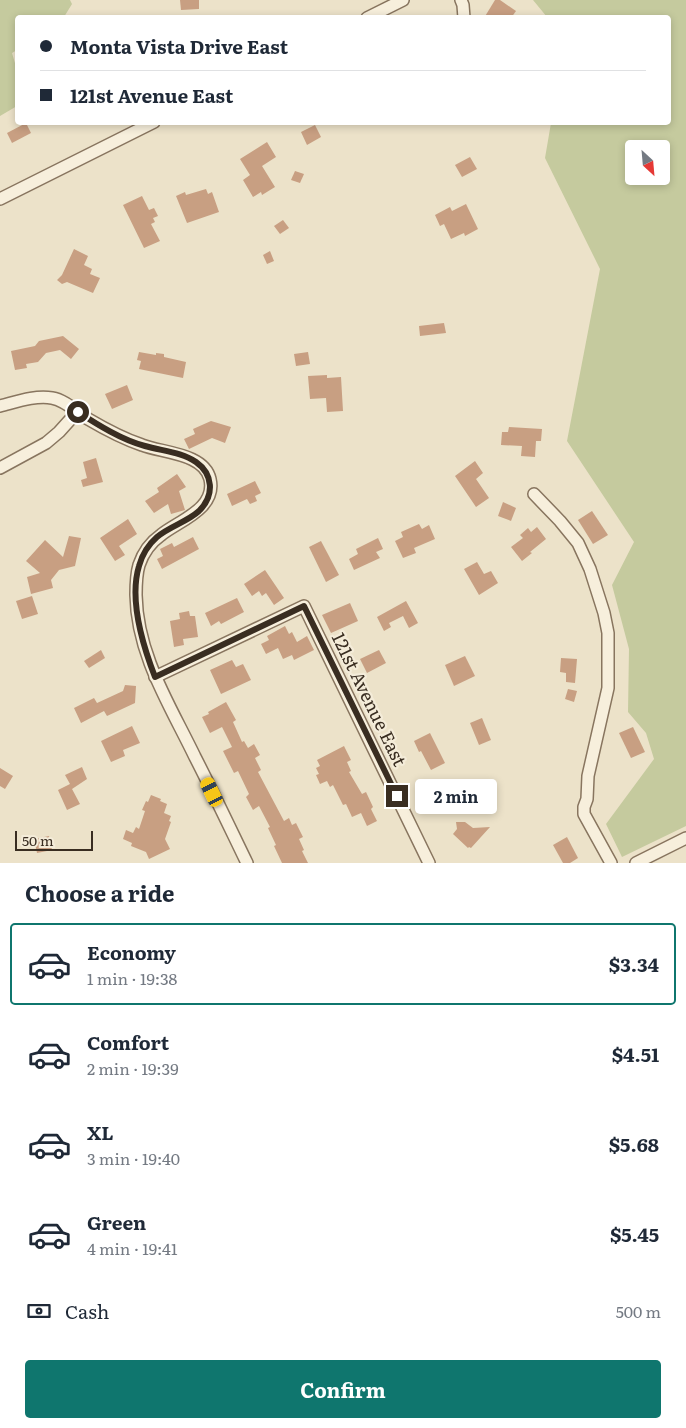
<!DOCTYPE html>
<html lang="en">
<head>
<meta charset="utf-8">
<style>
	body { margin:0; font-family:Literata,serif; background:#f2f2f3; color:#1f2937; height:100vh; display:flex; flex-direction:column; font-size:19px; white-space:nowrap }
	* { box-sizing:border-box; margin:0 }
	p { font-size:16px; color:#747a83 }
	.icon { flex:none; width:28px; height:28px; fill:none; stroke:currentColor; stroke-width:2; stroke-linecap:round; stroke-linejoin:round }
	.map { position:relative; height:863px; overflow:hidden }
	.drawer { display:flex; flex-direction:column; background:#fff; flex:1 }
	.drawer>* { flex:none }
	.hud { position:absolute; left:15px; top:15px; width:656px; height:110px; border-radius:5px; box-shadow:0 2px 8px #0003; display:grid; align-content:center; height:110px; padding:0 25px; background:#fff }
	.needle { width:32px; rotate:154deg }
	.buttons { position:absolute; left:625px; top:140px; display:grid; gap:10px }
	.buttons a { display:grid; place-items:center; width:45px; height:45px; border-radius:5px; background:#fff; box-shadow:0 2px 8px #0003; font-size:25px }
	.scale { position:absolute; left:15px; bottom:12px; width:78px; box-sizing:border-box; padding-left:5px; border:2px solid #392d21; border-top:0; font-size:14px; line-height:18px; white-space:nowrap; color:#392d21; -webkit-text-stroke:4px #f4ecd9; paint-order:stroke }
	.end { position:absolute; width:22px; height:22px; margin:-11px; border:6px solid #392d21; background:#fff; box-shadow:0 0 0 2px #fff }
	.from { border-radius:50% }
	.bubble { position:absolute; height:35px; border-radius:5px; background:#fff; box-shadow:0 2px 8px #0003; font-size:16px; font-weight:700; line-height:35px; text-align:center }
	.car { position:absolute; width:15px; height:30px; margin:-15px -8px; border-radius:6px; box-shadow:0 0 4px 1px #0007; background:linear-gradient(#f5c518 24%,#345 0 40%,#f5c518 0 76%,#345 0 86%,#f5c518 0) }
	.hud b { display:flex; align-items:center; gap:18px; height:48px; font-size:19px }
	.hud b+b { border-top:1px solid #e0e1e3 }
	.hud i { width:12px; height:12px; background:#1f2937 }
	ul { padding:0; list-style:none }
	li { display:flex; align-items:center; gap:15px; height:82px; margin:0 10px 8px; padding:0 15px; border:2px solid transparent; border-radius:5px }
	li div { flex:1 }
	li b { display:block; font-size:19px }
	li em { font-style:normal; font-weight:700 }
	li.active { border-color:#0f766e }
	li>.icon { width:45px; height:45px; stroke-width:1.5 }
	h2 { padding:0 25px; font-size:22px; line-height:60px }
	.pay { display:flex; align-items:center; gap:12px; height:55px; padding:0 25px; font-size:19px }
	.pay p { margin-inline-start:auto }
	.action { display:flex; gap:10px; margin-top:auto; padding:10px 25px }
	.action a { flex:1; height:58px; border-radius:5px; background:#0f766e; color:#fff; font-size:20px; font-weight:700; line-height:58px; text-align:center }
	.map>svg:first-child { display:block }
	.green { fill:#c5ca9e; fill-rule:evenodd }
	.building { fill:#c89f82 }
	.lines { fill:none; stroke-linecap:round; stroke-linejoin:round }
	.minor-casing { stroke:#88755f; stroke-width:14 }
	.minor { stroke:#f7efdc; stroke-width:11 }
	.route { stroke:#392d21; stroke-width:6 }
	.labels { text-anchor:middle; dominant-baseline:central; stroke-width:4.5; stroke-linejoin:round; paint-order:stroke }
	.street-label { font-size:18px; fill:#392d21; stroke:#f4ecd9 }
</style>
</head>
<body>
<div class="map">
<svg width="686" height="863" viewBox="0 0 686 863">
	<rect width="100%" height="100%" fill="#ece2c9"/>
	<g class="green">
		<path d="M0 0H70L72 4 64 17 18 18 17 50 12 53 17 70V106L0 116Z"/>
		<path d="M533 0H686V826L622 857 606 824 654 759 646 733 628 712 629 649 612 585 634 542 567 441 600 269 545 158 551 123 669 122V18L547 17ZM634 149H661V176H634Z"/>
	</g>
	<g class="building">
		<path d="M180 0H199V9L181 10Z"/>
		<path d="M495 0H500L516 11 511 18H484Z"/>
		<path d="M26 123 31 133 12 143 7 133Z"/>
		<path d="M315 125 321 137 307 145 301 132Z"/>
		<path d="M267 142 276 157 262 166 275 187 262 195 261 192 253 197 243 180 250 175 240 159Z"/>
		<path d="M470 157 477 169 462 177 455 165Z"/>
		<path d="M295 171 304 174 300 183 291 180Z"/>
		<path d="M206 189 208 194 212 192 219 212 187 223 176 196 185 192 186 195Z"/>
		<path d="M142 196 149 210 154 208 158 216 153 218 155 222 151 224 160 241 144 248 123 205Z"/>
		<path d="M466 204 478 229 465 236 464 233 451 239 444 224 440 226 435 215 450 207 452 211Z"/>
		<path d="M283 220 289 228 280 234 274 226Z"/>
		<path d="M74 249 88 256 84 265 92 269 90 274 100 278 93 293 67 282 62 284 57 280 62 275Z"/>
		<path d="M270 251 274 261 267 264 263 255Z"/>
		<path d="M444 323 446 333 420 336 419 326Z"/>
		<path d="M63 336 79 349 71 359 60 350 46 353 38 362 26 364 27 368 15 370 11 351 35 346 39 341Z"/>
		<path d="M139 352 156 355V353L164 354V357L186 362 183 378 139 369 141 361 137 360Z"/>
		<path d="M308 352 310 364 296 366 294 354Z"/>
		<path d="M327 375V378L341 377 343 411 327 412 326 398 310 399 308 376Z"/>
		<path d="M127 385 133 400 112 409 105 394Z"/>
		<path d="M211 421 231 427 225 443 212 438 189 449 184 439 195 434 193 429Z"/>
		<path d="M509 427 542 429 541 441H536L535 457 521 456 522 446 501 445 502 432H508Z"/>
		<path d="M96 458 103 482 83 487 81 480 87 478 83 462Z"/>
		<path d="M475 461 483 473 476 479 489 498 476 507 455 476Z"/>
		<path d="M177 474 186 487 179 491 185 510 171 514 168 504 154 513 145 501 159 492 157 488Z"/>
		<path d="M255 481 261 493 255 496 257 501 250 504 247 499 232 506 227 494Z"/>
		<path d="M503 502 516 508 511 521 498 516Z"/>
		<path d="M592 511 608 535 593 544 578 520Z"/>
		<path d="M128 519 137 534 119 546 125 555 115 561 100 538Z"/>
		<path d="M419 524 422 529 429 525 435 539 414 548 416 553 403 558 395 541 403 537 401 532Z"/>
		<path d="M537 527 546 539 530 552 532 553 522 561 511 547 523 538 520 535 528 528 531 532Z"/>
		<path d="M69 536 81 538 75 566 59 570 51 580 53 588 31 594 27 577 40 573 26 561 45 540 63 557Z"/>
		<path d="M193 537 199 549 162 569 157 559 163 556 160 549 172 543 174 547Z"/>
		<path d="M378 538 383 549 376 552 380 558 354 570 349 559 358 554 356 549Z"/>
		<path d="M321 541 339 575 326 582 309 547Z"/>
		<path d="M477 562 484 574 491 571 498 583 479 595 464 569Z"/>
		<path d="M265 570 284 598 274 605 266 593 262 596 259 591 252 596 244 584Z"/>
		<path d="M32 596 38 614 22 619 16 601Z"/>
		<path d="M237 598 244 612 221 624 219 621 211 626 205 613Z"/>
		<path d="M406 601 418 623 409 628 403 616 389 623 391 627 384 631 377 617Z"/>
		<path d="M350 603 358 621 331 633 322 615Z"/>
		<path d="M189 611 190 616H195L198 637 183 639 184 645 174 647 170 621 180 619 179 613Z"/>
		<path d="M285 626 289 634 292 632 297 642 307 636 314 650 294 660 292 655 283 659 278 648 266 654 261 644 269 640 267 636Z"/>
		<path d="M101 650 105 658 89 668 84 661Z"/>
		<path d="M379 650 386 663 367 673 360 659Z"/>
		<path d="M465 656 475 676 454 686 445 665Z"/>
		<path d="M561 658 577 659 575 683 566 682V673L560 672Z"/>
		<path d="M232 660 236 667 243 664 251 680 221 694 210 670Z"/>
		<path d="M125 685 136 686 135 703 107 716 104 711 81 723 74 708 94 698 97 703 123 691Z"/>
		<path d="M568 689 577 691 574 702 565 699Z"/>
		<path d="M226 702 236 720 233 722 242 742 244 741 248 748 254 744 260 755 255 758 261 770 258 772 284 821 289 818 292 825 296 823 303 837 299 839 304 850 302 851 308 863H282L274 846 276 845 268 828 270 827 259 806 253 810 246 797 249 794 238 771 234 773 223 751 232 747 222 727 210 733 202 717 209 714 208 712Z"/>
		<path d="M482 718 491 740 479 745 470 723Z"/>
		<path d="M132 726 140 743 123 750 125 756 111 762 101 741Z"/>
		<path d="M633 727 645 752 631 758 619 733Z"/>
		<path d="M430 733 445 763 431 770 421 751 419 752 414 741Z"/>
		<path d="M344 746 351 760 347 762 351 771 349 772 362 794 366 792 373 807 371 809 377 821 367 826 361 813 352 817 346 804 343 805 333 785 330 787 327 781 320 784 316 775 319 774 316 768 320 766 317 760Z"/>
		<path d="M82 767 87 779 72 789 80 804 67 810 58 790 70 784 65 775Z"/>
		<path d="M0 768 13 776 5 789 0 786Z"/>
		<path d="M151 795 161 799 160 801 167 804 164 813 171 816 169 821 171 822 165 839 170 849 149 859 146 852 131 846 132 843 123 839 126 830 133 833 136 827 139 829 145 811 142 810 146 801 148 802Z"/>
		<path d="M456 822H465L473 828 490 827 471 848 469 847 468 848 453 834 457 829Z"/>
		<path d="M49 836 52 850 37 853 34 839Z"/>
		<path d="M567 837 578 858 570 863H563L553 845Z"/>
	</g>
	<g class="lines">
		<g class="minor-casing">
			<g id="minor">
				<path d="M461 0 463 5 464 18"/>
				<path d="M367 18 403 0"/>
				<path d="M0 199 154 122"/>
				<path d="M0 406C16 402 35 395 52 398 65 400 77 412 88 419 105 429 124 439 142 445 162 453 204 453 210 479 217 509 178 521 161 535 151 542 143 553 139 565 136 575 136 585 136 595 137 655 170 705 195 757 213 792 230 828 247 863"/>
				<path d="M0 468 46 443 59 432 77 412"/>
				<path d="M534 494 560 521 578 543 590 569 604 613 608 633V688L588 776 587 799 584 807V814L611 863"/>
				<path d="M155 677 304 606 429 863"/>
				<path d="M636 863 686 838"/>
			</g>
		</g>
		<use href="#minor" class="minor"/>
	</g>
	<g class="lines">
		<path class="route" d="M78 412C98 425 122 440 145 446 162 451 182 452 196 462 213 474 215 495 199 511 187 522 170 526 157 537 149 544 142 555 139 566 129 599 143 646 155 677L304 606 397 796"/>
	</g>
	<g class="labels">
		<g class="street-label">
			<text transform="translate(370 699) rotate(64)">121st Avenue East</text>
		</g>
	</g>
</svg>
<div class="buttons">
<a><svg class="needle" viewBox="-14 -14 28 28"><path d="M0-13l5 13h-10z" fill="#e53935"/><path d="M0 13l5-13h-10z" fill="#747a83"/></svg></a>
</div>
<div class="scale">50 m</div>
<i class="end from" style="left:78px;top:412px"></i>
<i class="end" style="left:397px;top:796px"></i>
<div class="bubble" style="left:415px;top:779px;width:82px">2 min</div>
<i class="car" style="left:212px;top:792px;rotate:334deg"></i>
<div class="hud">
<b><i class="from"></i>Monta Vista Drive East</b>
<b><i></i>121st Avenue East</b>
</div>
</div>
<section class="drawer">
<h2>Choose a ride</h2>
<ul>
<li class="active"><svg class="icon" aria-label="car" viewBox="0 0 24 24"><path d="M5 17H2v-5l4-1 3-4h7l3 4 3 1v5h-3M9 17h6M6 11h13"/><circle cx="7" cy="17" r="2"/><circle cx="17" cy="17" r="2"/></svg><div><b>Economy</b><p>1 min · 19:38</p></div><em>$3.34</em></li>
<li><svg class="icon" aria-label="car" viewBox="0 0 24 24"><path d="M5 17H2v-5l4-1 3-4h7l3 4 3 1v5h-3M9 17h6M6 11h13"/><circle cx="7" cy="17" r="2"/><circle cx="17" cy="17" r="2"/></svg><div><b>Comfort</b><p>2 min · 19:39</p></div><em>$4.51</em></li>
<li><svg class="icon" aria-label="car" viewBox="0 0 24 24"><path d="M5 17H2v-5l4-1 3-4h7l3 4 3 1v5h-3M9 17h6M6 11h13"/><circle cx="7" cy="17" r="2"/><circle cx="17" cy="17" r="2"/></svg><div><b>XL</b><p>3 min · 19:40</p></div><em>$5.68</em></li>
<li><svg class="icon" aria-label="car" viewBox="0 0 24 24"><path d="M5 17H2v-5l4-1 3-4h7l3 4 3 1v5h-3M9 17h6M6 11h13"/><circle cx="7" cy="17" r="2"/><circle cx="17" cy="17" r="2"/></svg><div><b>Green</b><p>4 min · 19:41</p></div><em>$5.45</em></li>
</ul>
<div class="pay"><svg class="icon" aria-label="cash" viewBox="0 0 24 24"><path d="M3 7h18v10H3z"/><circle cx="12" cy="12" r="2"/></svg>Cash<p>500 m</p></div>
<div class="action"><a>Confirm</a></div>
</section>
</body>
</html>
